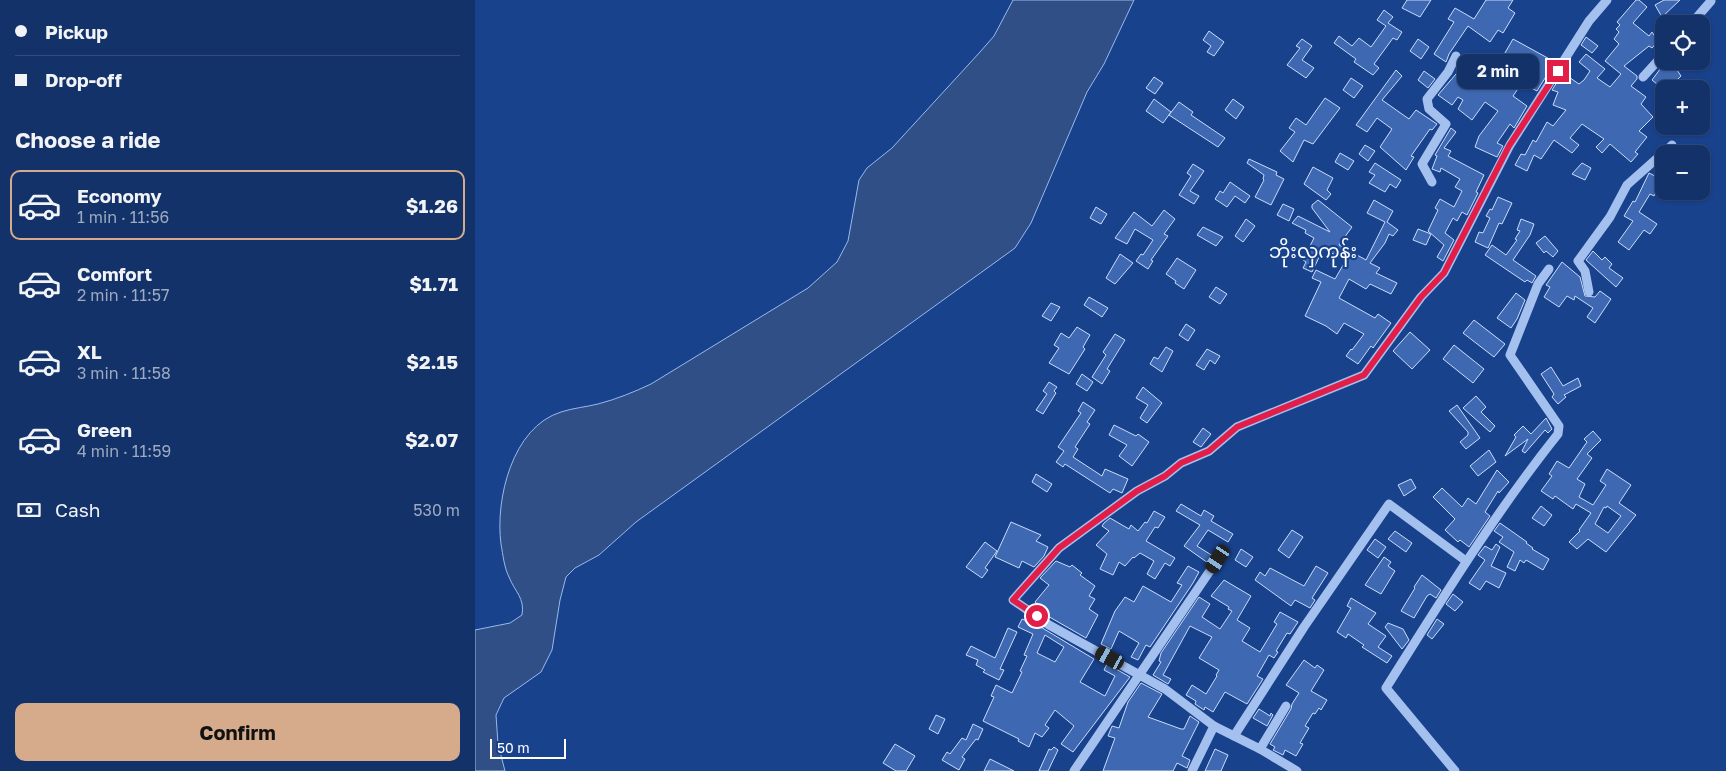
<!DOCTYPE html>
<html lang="en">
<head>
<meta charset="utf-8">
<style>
	body { margin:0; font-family:"Golos Text","Noto Sans Myanmar",sans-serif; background:#203e71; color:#f1f3f6; height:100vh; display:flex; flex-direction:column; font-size:19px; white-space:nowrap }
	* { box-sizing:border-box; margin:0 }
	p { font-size:16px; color:#9daac0 }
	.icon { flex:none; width:28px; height:28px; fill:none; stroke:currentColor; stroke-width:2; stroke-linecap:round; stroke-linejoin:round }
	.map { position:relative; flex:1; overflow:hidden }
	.side { display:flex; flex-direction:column; background:#133269; width:475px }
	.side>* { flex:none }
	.top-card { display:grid; align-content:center; height:110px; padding:0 15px; background:#133269 }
	.controls { position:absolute; left:1180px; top:15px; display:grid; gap:10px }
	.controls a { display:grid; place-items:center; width:55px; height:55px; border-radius:10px; background:#133269; box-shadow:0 1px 4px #0004,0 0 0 1px #324d7d; font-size:25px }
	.scale { position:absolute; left:15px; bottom:12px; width:76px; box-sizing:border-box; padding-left:5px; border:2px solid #fff; border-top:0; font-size:14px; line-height:18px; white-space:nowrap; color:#fff; -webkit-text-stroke:4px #19428c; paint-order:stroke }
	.end { position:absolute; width:22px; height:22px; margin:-11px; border:6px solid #e11d48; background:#fff; box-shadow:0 0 0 2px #fff }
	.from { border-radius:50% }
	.bubble { position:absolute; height:35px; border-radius:10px; background:#133269; box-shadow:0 1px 4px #0004,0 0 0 1px #324d7d; font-size:16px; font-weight:700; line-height:35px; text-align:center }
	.car { position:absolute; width:15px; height:30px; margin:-15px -8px; border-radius:6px; box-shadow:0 0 4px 1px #0007; background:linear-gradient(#222 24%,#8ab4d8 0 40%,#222 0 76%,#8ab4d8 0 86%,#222 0) }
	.top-card b { display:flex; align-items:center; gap:18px; height:48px; font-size:19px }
	.top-card b+b { border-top:1px solid #324d7d }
	.top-card i { width:12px; height:12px; background:#f1f3f6 }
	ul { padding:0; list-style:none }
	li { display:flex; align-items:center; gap:15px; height:70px; margin:0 10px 8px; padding:0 5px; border:2px solid transparent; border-radius:10px }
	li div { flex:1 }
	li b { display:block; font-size:19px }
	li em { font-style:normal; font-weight:700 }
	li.on { border-color:#d6ab8b }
	li>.icon { width:45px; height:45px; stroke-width:1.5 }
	h2 { padding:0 15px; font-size:22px; line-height:60px }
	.pay { display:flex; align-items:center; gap:12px; height:55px; padding:0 15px; font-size:19px }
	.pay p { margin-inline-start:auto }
	.primary-button { display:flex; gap:10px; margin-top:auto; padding:10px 15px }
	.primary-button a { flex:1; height:58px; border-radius:10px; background:#d6ab8b; color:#111; font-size:20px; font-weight:700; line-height:58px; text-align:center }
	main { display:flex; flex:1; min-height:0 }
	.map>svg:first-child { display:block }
	.water { fill:#304f86; stroke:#97baf0 }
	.building { fill:#3e69b2; stroke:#cadcfa; fill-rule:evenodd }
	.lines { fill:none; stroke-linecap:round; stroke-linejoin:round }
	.minor { stroke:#a4c0ee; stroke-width:9 }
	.route { stroke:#e11d48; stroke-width:6 }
	.labels { text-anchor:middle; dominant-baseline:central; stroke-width:4.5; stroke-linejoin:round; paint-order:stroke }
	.quarter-label { font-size:19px; fill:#fff; stroke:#19428c }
</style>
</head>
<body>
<main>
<section class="side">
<div class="top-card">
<b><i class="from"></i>Pickup</b>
<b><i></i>Drop-off</b>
</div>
<h2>Choose a ride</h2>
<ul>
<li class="on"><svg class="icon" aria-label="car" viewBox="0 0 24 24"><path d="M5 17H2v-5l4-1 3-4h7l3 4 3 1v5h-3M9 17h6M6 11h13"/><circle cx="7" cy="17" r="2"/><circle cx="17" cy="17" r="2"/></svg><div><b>Economy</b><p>1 min · 11:56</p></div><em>$1.26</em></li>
<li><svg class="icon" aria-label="car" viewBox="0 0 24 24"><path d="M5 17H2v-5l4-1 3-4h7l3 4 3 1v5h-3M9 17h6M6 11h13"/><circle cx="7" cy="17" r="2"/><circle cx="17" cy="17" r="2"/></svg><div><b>Comfort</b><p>2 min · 11:57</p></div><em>$1.71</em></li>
<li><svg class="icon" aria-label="car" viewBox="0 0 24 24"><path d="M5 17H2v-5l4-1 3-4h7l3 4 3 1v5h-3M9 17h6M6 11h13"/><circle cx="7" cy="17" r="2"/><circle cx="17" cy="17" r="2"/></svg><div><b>XL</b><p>3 min · 11:58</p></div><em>$2.15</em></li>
<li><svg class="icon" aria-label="car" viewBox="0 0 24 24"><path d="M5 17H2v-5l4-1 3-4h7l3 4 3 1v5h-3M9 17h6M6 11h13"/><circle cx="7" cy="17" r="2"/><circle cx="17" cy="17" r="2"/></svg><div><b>Green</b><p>4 min · 11:59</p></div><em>$2.07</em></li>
</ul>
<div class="pay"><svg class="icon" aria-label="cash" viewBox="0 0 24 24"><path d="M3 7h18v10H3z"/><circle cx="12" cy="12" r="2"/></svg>Cash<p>530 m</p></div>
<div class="primary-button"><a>Confirm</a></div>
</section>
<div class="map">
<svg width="1251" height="771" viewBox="0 0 1251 771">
	<rect width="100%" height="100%" fill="#19428c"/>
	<path class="water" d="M538 0H659L629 64 612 92 556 223 540 248 161 522 124 555 100 568 91 577 85 600 77 650 66 672 29 698 21 715 23 744 30 771H0V630L35 623 47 615C50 598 40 592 34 577 29 567 28 555 26 544 20 500 37 427 86 412 98 408 111 407 123 404 142 399 159 392 176 384L333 288 362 262 373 241 384 180 392 168 417 148 505 52 519 36Z"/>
	<g class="building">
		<path d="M932 0H956L945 17 927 8Z"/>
		<path d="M1011 0H1038L1033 8 1040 13 1028 33 1023 30 1015 42 993 26 974 54 971 62 959 54 979 22 973 19 980 8 999 19Z"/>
		<path d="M1161 0H1164L1172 7 1158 23 1174 36 1177 32 1183 41 1177 48 1174 46 1149 66 1162 76V79L1156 86 1171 97 1166 104 1178 117 1164 131 1172 137 1160 152 1163 154 1156 162 1135 144 1127 153 1121 147 1129 139 1107 124 1095 138 1104 145 1097 153 1079 140 1066 159 1059 155 1052 171 1040 165 1046 154 1050 155 1058 140 1061 142 1072 122 1078 126 1091 110 1078 105 1083 92 1077 90 1088 73 1104 84 1109 80 1115 71 1104 62 1111 54 1130 69 1122 78 1135 87 1146 74 1130 61 1144 44 1139 39 1144 32 1141 29 1145 25 1142 22Z"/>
		<path d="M1189 0H1205L1187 17 1180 5Z"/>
		<path d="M909 10 918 17 913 23 927 32 922 40 918 38 899 64 904 68 898 75 879 62 881 59 859 43 864 36 877 46 884 38 896 47 911 26 902 20Z"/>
		<path d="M734 31 749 42 739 56 732 52 736 46 728 40Z"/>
		<path d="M1111 37 1123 46 1117 53 1106 45Z"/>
		<path d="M827 39 837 46 827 60 839 68 831 78 812 65 825 48 821 46Z"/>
		<path d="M943 39 954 47 946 59 935 51Z"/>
		<path d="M1038 39 1080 62 1062 91 1047 83 1038 96 1052 106 1039 128 1035 124 1022 143 1028 146 1022 157 1000 147 1004 136 1023 111 1010 102 997 120 983 109 988 100 983 97 977 105 963 95 987 67 1017 88 1022 80 1028 84 1039 65 1027 58Z"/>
		<path d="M1191 61H1196L1206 76 1193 89H1188L1177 80Z"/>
		<path d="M921 70 927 76 907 100 934 119 941 110 962 124 957 130 955 129 936 156 939 157 931 170 905 147 917 129 902 118 892 132 881 125Z"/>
		<path d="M949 71 960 79 953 88 943 80Z"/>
		<path d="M679 77 688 83 680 94 671 88Z"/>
		<path d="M876 78 888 86 879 98 868 90Z"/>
		<path d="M850 98 865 108 838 144 829 140 818 162 805 151 820 132 814 128 821 118 831 125Z"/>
		<path d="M679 99 696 112 688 123 671 111Z"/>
		<path d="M758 99 769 107 761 119 750 110Z"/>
		<path d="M704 102 718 112 716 115 750 138 743 147 694 115Z"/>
		<path d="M976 128 981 132 969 148 976 151 973 156 1009 175 1001 192 1003 193 992 215 987 212 982 221 978 218 970 233 979 240 968 261 962 257 969 245 953 231 963 210 960 208 965 199 979 207 987 191 980 187 985 179 966 168 965 172 957 169 962 156 960 155Z"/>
		<path d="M890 145 900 151 893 161 884 154Z"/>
		<path d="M865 153 879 161 873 170 860 162Z"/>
		<path d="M774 159 802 172 801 175 809 179 796 205 780 197 789 180 788 179 789 175 772 163Z"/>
		<path d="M900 163 926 180 921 188 915 184 910 192 894 183 900 175 894 172Z"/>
		<path d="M1107 163 1116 168 1110 180 1097 174Z"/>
		<path d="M718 164 729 171 715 191 724 196 719 204 704 195 716 176 712 173Z"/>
		<path d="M838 167 858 178 852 190 856 194 851 200 829 184Z"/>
		<path d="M1189 167V176L1179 196 1175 194 1164 212 1182 224 1175 234 1169 230 1154 250 1143 242 1158 221 1149 216 1158 201 1160 202 1174 173 1180 176Z"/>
		<path d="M755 182 775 196 770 203 760 196 752 207 740 199 745 191 748 193Z"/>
		<path d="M1023 197 1037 203 1027 224 1024 223 1013 248 1000 242 1004 232 1008 233 1015 218 1011 216 1015 209 1017 210Z"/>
		<path d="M843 200 877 227 864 245 891 260 910 222 892 213 899 200 918 211 912 222 923 230 918 236 914 234 910 243 895 263 905 268 901 273 922 283 916 294 895 284 891 289 874 279 864 298 900 318 903 314 916 323 898 348 896 346 883 364 871 356 876 349 877 350 889 334 869 323 862 334 851 326 830 316 846 282 837 278 841 270 860 279 871 260 848 249 837 272 828 268 831 262 828 260 839 238 830 233 831 230 817 223 823 216 855 232 837 208V205Z"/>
		<path d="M808 204 819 209 814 221 802 215Z"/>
		<path d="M621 207 632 214 626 224 615 218Z"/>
		<path d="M689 210 700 219 689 234 693 236 676 260 678 261 673 269 661 261 666 254 668 255 678 240 660 229 652 244 640 238 659 212 677 226Z"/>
		<path d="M771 219 780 226 768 242 760 236Z"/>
		<path d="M1046 219 1059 224 1055 235 1038 260 1061 276 1057 283 1052 280 1050 282 1010 255 1017 245 1031 255 1042 240 1040 239 1045 231 1042 230Z"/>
		<path d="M728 227 748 237 741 246 722 235Z"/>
		<path d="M943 229 956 234 951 245 938 240Z"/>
		<path d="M1070 236 1083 251 1078 257 1071 251 1069 253 1061 243Z"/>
		<path d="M1118 251 1127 260 1130 257 1137 264 1134 268 1148 278 1141 287 1111 260Z"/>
		<path d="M645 254 658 263 640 284 631 278Z"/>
		<path d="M702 258 721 270 709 289 700 283 701 281 691 274Z"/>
		<path d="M1087 262 1105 277 1110 296 1120 297 1125 291 1136 299 1120 323 1112 317 1118 308 1100 296 1099 300 1092 296 1084 307 1069 297 1075 287 1071 285Z"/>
		<path d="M741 287 752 294 745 304 734 297Z"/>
		<path d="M1041 293 1050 300 1042 319 1036 328 1022 318Z"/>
		<path d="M614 297 633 308 627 317 609 305Z"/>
		<path d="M576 303 585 307 576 321 567 316Z"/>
		<path d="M999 320 1030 344 1019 357 988 333Z"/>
		<path d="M711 324 720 330 713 341 704 335Z"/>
		<path d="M602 327 615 335 608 347 610 349 594 374 574 363 584 348 579 345 586 333 594 338Z"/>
		<path d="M935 332 955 350 937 369 918 351Z"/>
		<path d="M640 334 650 340 632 369 635 371 627 384 617 377 631 355 628 352Z"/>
		<path d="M979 345 1009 369 998 383 968 359Z"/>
		<path d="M691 347 698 351 687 372 675 364 679 357 683 359Z"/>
		<path d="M732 349 745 356 740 364 735 360 729 370 721 365Z"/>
		<path d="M1076 367 1088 386 1103 378 1106 386 1089 395 1091 397 1083 404 1077 397 1079 394 1066 374Z"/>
		<path d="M607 374 618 382 612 391 601 384Z"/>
		<path d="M574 382 582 387 579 391 581 393 568 414 561 410 572 394 568 391Z"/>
		<path d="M668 387 687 403 672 423 665 418 673 405 661 398Z"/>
		<path d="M1001 396 1011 407 1006 412 1020 426 1015 432 988 408Z"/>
		<path d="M608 402 620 410 612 422 615 424 600 447 603 449 598 457 627 476 630 469 653 479 647 493 638 489 635 493 590 464 588 467 581 462 589 451 583 447 606 413 603 411Z"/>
		<path d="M982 405 1005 438 991 449 985 442 993 435V432L974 411Z"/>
		<path d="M1071 418 1077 429 1073 433 1070 430 1050 453 1047 451 1053 439 1030 456 1041 437 1039 435 1048 426 1056 434Z"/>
		<path d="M639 425 661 436 663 434 674 442 657 466 644 456 652 445 634 435Z"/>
		<path d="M728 428 736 434 726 447 718 442Z"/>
		<path d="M1118 431 1126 440 1112 454 1117 458 1102 479 1110 484 1104 497 1118 505 1131 485 1125 481 1132 469 1156 485 1144 503 1161 515 1131 552 1113 539 1102 549 1094 542 1105 531 1104 530 1116 513 1101 504 1098 509 1080 496 1078 499 1066 491 1077 476 1074 474 1082 461 1094 468 1112 442 1109 439ZM1132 506 1146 516 1133 533 1120 524 1129 507 1131 508Z"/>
		<path d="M1014 450 1021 462 1003 476 995 466Z"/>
		<path d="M1022 470 1034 482 1024 493 1023 491 1010 512 1015 516 994 547 985 540 983 542 970 530 980 519 958 497 967 488 987 507 993 498 1001 504Z"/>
		<path d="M561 474 577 484 572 492 557 482Z"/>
		<path d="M936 479 941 488 929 496 923 485Z"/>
		<path d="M706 504 726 516 729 510 739 516 736 521 758 534 753 542 733 530 722 546 738 556 733 563 709 546 725 525 701 511Z"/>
		<path d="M1066 506 1077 515 1069 526 1057 518Z"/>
		<path d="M679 511 690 517 683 528 680 527 671 541 700 558 695 566 690 563 680 579 672 574 679 561 665 553 659 558 658 557 650 566 644 562 638 575 625 569 632 554 621 545 634 531 627 526 629 523 635 518 654 529 656 525 663 531 670 522 672 523Z"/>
		<path d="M536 522 566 535 561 541 573 547 569 556 559 567 547 561 544 568 520 557Z"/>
		<path d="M1025 523 1052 542 1051 543 1058 548 1057 549 1074 559 1068 570 1051 560 1049 563 1045 560 1040 571 1032 567 1039 552 1024 542 1028 537 1019 531Z"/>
		<path d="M817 530 828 537 814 558 803 550Z"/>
		<path d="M920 531 937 543 931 552 913 539Z"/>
		<path d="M900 539 911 547 903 558 892 550Z"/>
		<path d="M510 542 522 551 510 568 513 570 507 578 491 567Z"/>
		<path d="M1021 544 1025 547 1016 566 1031 573 1024 588 1011 581 1005 590 994 583 1010 560 1003 555 1010 546 1017 550Z"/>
		<path d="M766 549 778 557 771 567 760 560Z"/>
		<path d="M909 557 916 562 913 566 920 571 906 594 890 585Z"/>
		<path d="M581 561 595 567 597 565 607 573 605 575 620 586 614 596 620 599 614 609 623 615 611 638 571 615 573 612 560 602 574 585 565 578Z"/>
		<path d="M713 566 724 572 718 583 675 647 671 645 663 660 656 657 664 643 644 631 636 649 626 644 640 611 650 597 659 602 668 586 696 602 707 585 702 583Z"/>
		<path d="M841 566 853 573 837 598 840 600 835 608 820 600 816 606 780 580 785 572 790 576 795 568 829 586Z"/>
		<path d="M947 575 966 590 961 598 955 594 952 596 939 618 926 611 940 588 939 587Z"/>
		<path d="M749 580 776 596 762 620 775 628 767 641 785 652 802 624 799 622 805 612 823 622 815 634 812 633 801 651 803 652 799 658 794 655 782 676 788 679 772 704 750 692 738 712 730 707 729 710 720 704 721 701 711 695 717 685 731 694 742 676 741 675 744 670 724 658 737 637 715 626 688 675 696 679 693 684 678 675 686 662 684 661 686 653 724 597 735 604 727 617 745 629 757 611 753 609 754 607 736 596Z"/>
		<path d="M978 594 988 602 980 611 971 604Z"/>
		<path d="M876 598 901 613 893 624 911 636 903 647 917 656 912 663 887 647 889 645 873 634 871 638 862 632 876 608 872 606Z"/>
		<path d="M547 619 564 626 619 659 605 682 628 695 630 696 640 676 629 670 632 664 655 677 598 752 586 744 599 726 580 710 570 725 574 728 567 737 560 733 554 747 543 741 544 739 508 721 519 697 516 696 521 685 537 693 547 672 545 671 552 656 549 655 558 634 543 627ZM570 635 589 647 580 662 562 653Z"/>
		<path d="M962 619 969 624 957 639 952 635Z"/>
		<path d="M913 623 928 629 934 640 927 649 910 627Z"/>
		<path d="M533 628 542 632 525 669 529 670 524 680 508 672 510 670 501 665 503 660 491 655 496 646 520 658Z"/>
		<path d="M829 660 840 668 842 665 849 670 836 691 852 700 846 710 844 708 840 714 838 713 830 726 834 728 825 743 828 744 821 756 810 750 808 755 798 750 800 747 795 744 816 709 817 704 824 693 811 685Z"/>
		<path d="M666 683 687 694 673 717 706 729H709L715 716 724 722 707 756 715 760 712 768 702 763 698 771H628L640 738 633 736 637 726 644 728 653 702Z"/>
		<path d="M784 709 795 716 796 713 798 715 792 726 778 718Z"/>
		<path d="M461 715 470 719 463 734 454 729Z"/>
		<path d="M498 724 508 729 503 740 501 739 487 757 490 759 484 770 467 760 472 752 475 754 487 738 491 740Z"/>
		<path d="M420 744 440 756 431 771H421L408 763Z"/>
		<path d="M579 747 583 750 573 771H564L574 749 576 750Z"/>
		<path d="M740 749 753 755 746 771H730Z"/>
		<path d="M515 759 539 771H509Z"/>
	</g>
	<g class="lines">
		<g class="minor">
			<path d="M1216 24 1236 1"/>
			<path d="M1168 77 1189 54"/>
			<path d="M957 182 947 164 971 124 954 109 952 99 973 72 981 56"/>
			<path d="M1114 292 1110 271 1103 261 1135 217 1152 185 1197 145"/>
			<path d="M759 736 829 627 914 504 991 561"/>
			<path d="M785 749 811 706"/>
			<path d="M599 771 743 559"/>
			<path d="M717 771 739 726"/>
			<path d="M822 771 785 749 739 726 690 689 574 625 538 600 584 548 662 491 690 476 706 463 734 451 762 427 889 375 946 297 969 273 1035 145 1114 21 1132 0"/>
			<path d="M980 771 911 688C966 601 1019 514 1083 434L1084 426 1035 355 1063 284 1074 269"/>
		</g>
	</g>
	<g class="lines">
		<path class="route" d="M562 616 538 600 584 548 662 491 690 476 706 463 734 451 762 427 889 375 946 297 969 273 1034 146 1083 71"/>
	</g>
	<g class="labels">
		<g class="quarter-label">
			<text x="838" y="250">ဘိုးလှကုန်း</text>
		</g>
	</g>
</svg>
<div class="controls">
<a><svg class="icon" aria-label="locate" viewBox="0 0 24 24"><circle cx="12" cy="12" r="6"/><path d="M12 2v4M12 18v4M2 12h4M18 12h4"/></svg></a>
<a>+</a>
<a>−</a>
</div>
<div class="scale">50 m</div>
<i class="end from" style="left:562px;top:616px"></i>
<i class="end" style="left:1083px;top:71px"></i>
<div class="bubble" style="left:982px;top:54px;width:82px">2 min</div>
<i class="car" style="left:743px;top:559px;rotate:213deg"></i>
<i class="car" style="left:635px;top:658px;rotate:299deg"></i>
</div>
</main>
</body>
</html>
